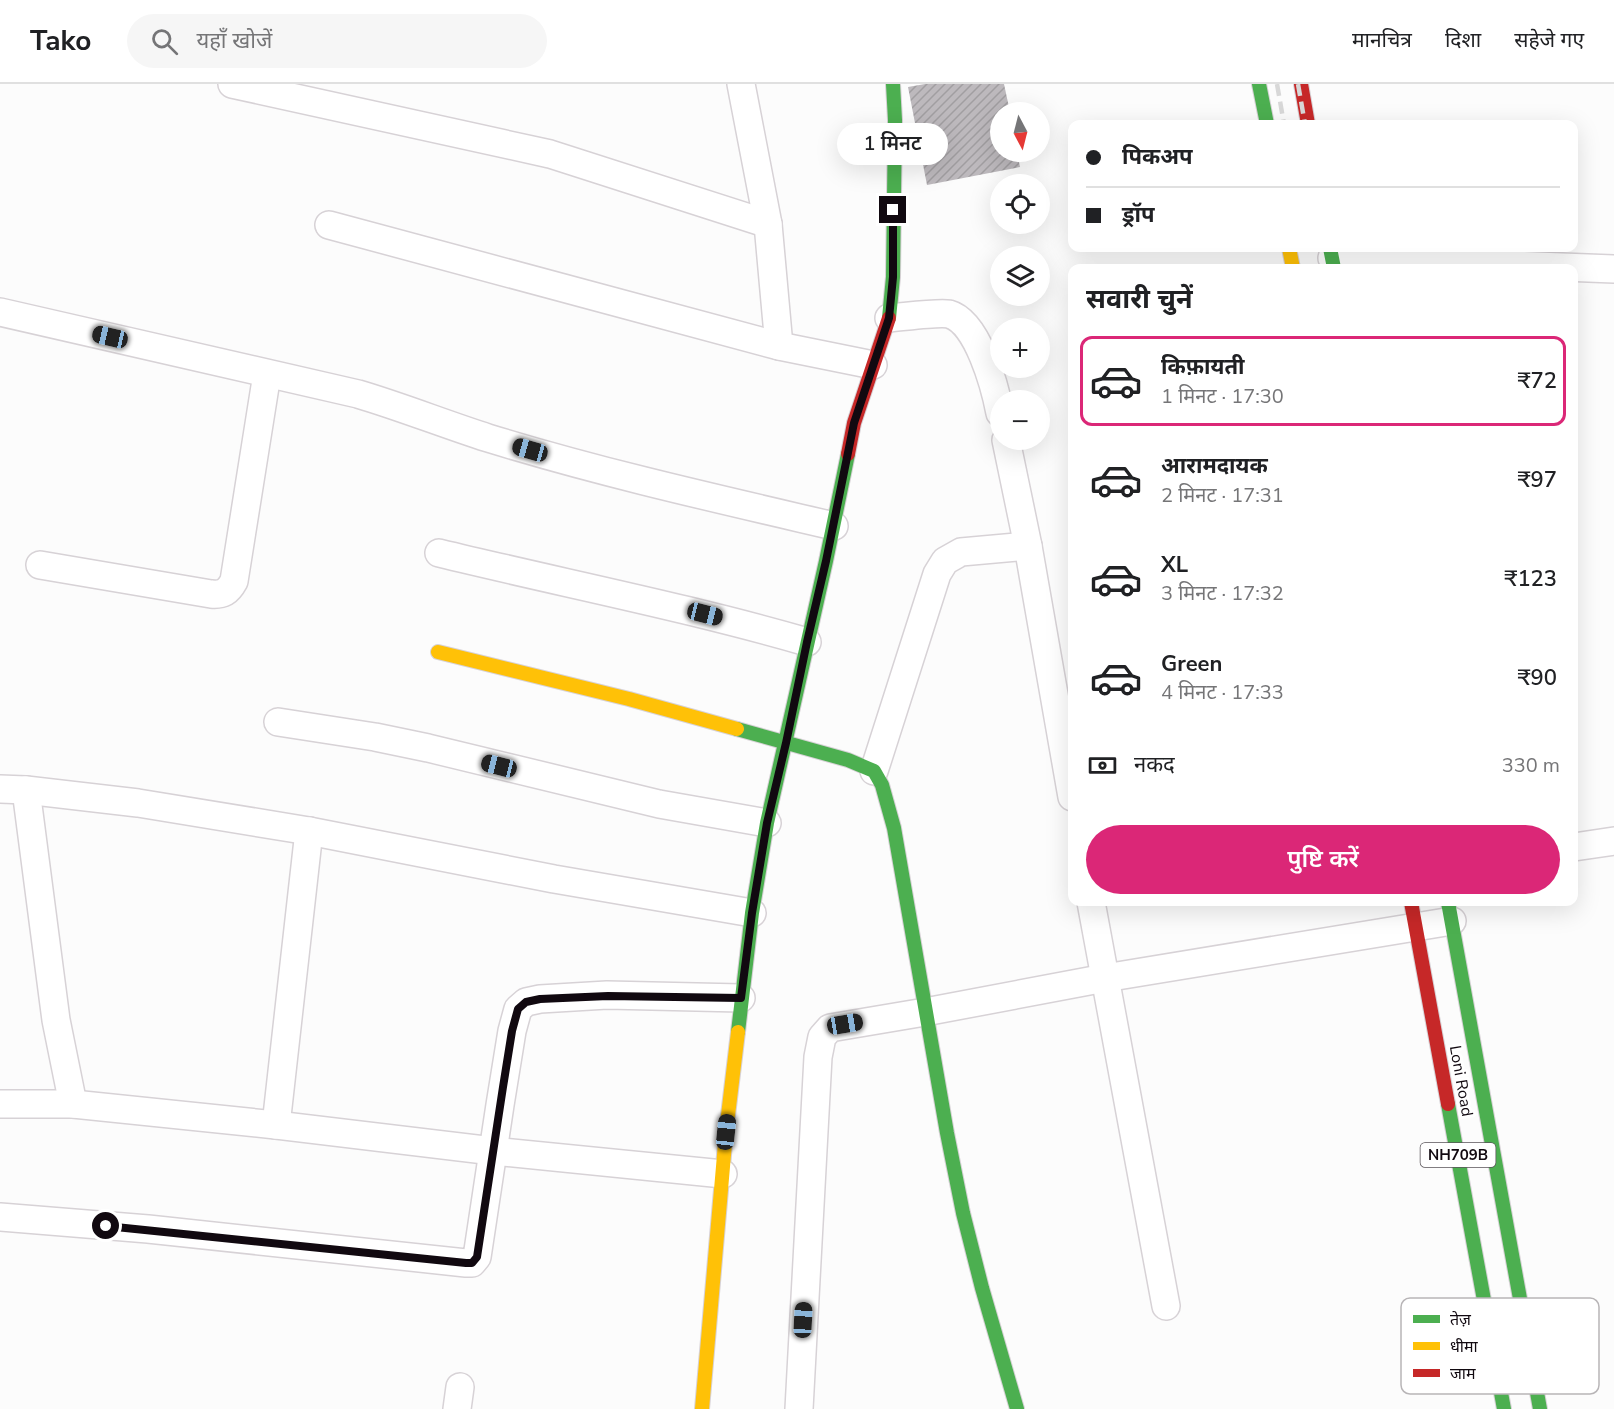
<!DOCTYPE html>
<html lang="hi">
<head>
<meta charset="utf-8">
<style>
	body { margin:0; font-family:"Nunito Sans","Noto Sans Devanagari",sans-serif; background:#f6f6f6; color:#202124; height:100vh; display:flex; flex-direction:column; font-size:22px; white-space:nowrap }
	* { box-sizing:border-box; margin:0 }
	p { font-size:20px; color:#757577 }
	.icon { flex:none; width:33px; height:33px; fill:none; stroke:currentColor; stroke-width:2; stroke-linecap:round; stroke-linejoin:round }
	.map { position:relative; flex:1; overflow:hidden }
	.drawer { position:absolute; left:1068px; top:180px; width:510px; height:642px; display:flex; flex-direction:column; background:#fff; border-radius:12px; box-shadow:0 6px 24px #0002 }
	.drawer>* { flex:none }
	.guide { position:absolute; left:1068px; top:36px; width:510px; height:132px; border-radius:12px; box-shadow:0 6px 24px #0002; display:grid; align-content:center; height:132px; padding:0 18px; background:#fff }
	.needle { width:39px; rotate:173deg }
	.controls { position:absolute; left:990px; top:18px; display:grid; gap:12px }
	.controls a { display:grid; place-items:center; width:60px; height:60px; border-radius:50%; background:#fff; box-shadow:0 6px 24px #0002; font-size:30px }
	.end { position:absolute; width:27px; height:27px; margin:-14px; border:8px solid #110910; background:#fff; box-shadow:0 0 0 3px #fff }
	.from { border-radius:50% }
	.bubble { position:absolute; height:42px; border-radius:21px; background:#fff; box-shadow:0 6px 24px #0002; font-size:20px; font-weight:600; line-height:42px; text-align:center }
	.car { position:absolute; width:18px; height:36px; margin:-18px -9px; border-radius:8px; box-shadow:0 0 4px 2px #0007; background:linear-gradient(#222 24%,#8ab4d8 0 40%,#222 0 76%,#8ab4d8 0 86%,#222 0) }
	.guide b { display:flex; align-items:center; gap:21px; height:57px; font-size:22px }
	.guide b+b { border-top:2px solid #e0e0e0 }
	.guide i { width:15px; height:15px; background:#202124 }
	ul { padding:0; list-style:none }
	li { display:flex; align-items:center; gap:18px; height:90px; margin:0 12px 9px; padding:0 6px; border:3px solid transparent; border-radius:12px }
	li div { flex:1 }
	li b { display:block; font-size:22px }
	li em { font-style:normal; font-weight:600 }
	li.on { border-color:#db2777 }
	li>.icon { width:54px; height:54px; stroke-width:1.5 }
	h2 { padding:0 18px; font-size:27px; line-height:72px }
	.pay { display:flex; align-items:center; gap:15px; height:66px; padding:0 18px; font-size:22px }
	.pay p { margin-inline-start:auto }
	.action { display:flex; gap:12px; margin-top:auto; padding:12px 18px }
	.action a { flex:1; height:69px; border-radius:36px; background:#db2777; color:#fff; font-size:24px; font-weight:600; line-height:69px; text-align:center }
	header { display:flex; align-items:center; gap:36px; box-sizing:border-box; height:84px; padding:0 30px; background:#fff; border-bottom:2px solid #e0e0e0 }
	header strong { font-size:28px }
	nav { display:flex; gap:33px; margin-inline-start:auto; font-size:21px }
	.search { width:420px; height:54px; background:#f6f6f6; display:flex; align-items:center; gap:15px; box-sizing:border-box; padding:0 21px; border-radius:33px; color:#757577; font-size:22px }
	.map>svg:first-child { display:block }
	.building { fill:url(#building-hatch) }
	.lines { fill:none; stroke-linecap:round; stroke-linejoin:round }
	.street-casing { stroke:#d7d2d6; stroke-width:30 }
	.fast-casing { stroke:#d7d2d6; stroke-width:16 }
	.slow-casing { stroke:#d7d2d6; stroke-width:16 }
	.jam-casing { stroke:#d7d2d6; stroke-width:16 }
	.street { stroke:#fff; stroke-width:27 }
	.fast { stroke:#4caf50; stroke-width:14 }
	.slow { stroke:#ffc107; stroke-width:14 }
	.jam { stroke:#c62828; stroke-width:14 }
	.rail { stroke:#d8d8d8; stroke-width:4.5; stroke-dasharray:12 6; stroke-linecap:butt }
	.route { stroke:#110910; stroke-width:8 }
	.labels { text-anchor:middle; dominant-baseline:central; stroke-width:6; stroke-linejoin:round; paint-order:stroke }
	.shield { fill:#fff; stroke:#585358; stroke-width:1.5 }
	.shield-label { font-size:15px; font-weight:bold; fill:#110910 }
	.street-label { font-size:16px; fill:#110910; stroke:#fff }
	.key { fill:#fff; stroke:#b8b5b7; stroke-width:1.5 }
	.key-label { font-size:16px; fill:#110910 }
</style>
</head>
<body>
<header>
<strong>Tako</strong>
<div class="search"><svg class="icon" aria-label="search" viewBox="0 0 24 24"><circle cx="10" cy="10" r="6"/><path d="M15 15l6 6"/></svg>यहाँ खोजें</div>
<nav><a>मानचित्र</a><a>दिशा</a><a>सहेजे गए</a></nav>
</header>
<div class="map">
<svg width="1614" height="1325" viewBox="0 0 1614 1325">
	<defs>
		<pattern id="building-hatch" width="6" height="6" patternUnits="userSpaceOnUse" patternTransform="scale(1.5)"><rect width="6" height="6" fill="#bdb9bd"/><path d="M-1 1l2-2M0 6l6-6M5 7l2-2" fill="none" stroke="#a19ea1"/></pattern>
	</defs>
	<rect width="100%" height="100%" fill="#fcfcfc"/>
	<path class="building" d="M925 0H1004L1010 28H1000V68H1017L1020 83 927 101 908 3Z"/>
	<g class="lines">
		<g class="street-casing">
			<g id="street">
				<path d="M232 0 550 70 768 140"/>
				<path d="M741 0 768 140 779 262 873 281"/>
				<path d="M329 141 779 262"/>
				<path d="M1332 174 1614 185"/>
				<path d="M0 228 358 310C402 323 444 340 488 354 602 389 718 415 834 442"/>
				<path d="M889 234C903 233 937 228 949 230 978 238 995 303 1000 329"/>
				<path d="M1006 356 1028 462 1072 713"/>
				<path d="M439 469C562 499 686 523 807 558"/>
				<path d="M40 481 211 510C223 511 228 508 234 497L267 290"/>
				<path d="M278 638 375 653 428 664 659 720 767 739"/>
				<path d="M874 687 937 490 945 477 961 468 1028 462"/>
				<path d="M0 705 26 706 138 719 309 747 554 795 752 829"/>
				<path d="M26 706 56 936 73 1020"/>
				<path d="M1574 763 1614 757"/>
				<path d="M1091 818 1166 1222"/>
				<path d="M0 1020H73L276 1041 493 1067 723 1090"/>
				<path d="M276 1041 309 747"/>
				<path d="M0 1133 148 1145 466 1179H472L477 1173 500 1021 512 947 518 925 526 918 540 915 607 911 741 914"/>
				<path d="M457 1325 460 1303"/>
				<path d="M799 1325 818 973 822 953 830 944 925 928 1105 894 1452 837"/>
			</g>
		</g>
		<g class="fast-casing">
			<g id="fast">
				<path d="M1259 0 1267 40"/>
				<path d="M1330 164 1334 184"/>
				<path d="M889 234 893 193 895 36 893 0"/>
				<path d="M737 645 848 676 874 687 882 701 894 744 947 1049 963 1129 982 1204 1017 1325"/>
				<path d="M1448 818 1540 1325"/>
				<path d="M738 948 752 829 767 739 826 477 848 370"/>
				<path d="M1448 1020 1504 1325"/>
			</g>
		</g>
		<g class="slow-casing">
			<g id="slow">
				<path d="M1289 164 1293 184"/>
				<path d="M438 568 629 615 737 645"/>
				<path d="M702 1325 726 1048 738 948"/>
			</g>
		</g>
		<g class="jam-casing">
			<g id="jam">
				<path d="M1301 0 1308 40"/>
				<path d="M848 370 854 339 889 234"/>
				<path d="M1411 818 1448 1020"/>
			</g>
		</g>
		<use href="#street" class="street"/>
		<use href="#fast" class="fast"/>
		<use href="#slow" class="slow"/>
		<use href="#jam" class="jam"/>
		<g class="rail">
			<path d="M1277 0 1284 40"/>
			<path d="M1298 0 1305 40"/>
		</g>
	</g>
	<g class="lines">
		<path class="route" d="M106 1142 466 1179H472L477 1173 503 1003 512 947 518 925 526 918 540 915 608 912 741 914 752 829 767 739 786 659 807 558 826 477 854 339 889 234 893 193V126"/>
	</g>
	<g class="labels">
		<rect class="shield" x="1420.5" y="1059" width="75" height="24" rx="4.5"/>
		<g class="shield-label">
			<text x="1458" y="1071">NH709B</text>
		</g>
		<g class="street-label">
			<text transform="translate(1461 997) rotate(80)">Loni Road</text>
		</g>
	</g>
	<rect x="1401" y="1214" width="198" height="96" rx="9" class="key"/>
	<rect x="1413" y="1231" width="27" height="8" fill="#4caf50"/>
	<rect x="1413" y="1258" width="27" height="8" fill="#ffc107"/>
	<rect x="1413" y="1285" width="27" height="8" fill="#c62828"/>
	<g class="key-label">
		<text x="1450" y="1241">तेज़</text>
		<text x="1450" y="1268">धीमा</text>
		<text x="1450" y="1295">जाम</text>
	</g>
</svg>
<div class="controls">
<a><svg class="needle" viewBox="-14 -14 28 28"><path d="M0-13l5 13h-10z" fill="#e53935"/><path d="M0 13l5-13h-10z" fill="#757577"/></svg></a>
<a><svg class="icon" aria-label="locate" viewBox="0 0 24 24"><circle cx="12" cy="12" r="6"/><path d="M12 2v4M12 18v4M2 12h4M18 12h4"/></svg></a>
<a><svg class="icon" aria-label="layers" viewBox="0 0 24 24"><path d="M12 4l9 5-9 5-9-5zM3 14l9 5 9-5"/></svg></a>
<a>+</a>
<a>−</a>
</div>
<i class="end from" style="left:106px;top:1142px"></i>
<i class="end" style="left:893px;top:126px"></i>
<div class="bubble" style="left:837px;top:39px;width:111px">1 मिनट</div>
<i class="car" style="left:110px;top:253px;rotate:283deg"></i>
<i class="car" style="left:530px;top:366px;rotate:286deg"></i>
<i class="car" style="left:705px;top:530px;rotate:104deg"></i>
<i class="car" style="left:499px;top:682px;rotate:284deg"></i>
<i class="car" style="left:845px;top:940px;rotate:81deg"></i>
<i class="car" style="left:726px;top:1048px;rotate:6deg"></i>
<i class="car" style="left:803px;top:1236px;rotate:3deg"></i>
<div class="guide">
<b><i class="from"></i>पिकअप</b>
<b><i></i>ड्रॉप</b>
</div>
<section class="drawer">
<h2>सवारी चुनें</h2>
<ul>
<li class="on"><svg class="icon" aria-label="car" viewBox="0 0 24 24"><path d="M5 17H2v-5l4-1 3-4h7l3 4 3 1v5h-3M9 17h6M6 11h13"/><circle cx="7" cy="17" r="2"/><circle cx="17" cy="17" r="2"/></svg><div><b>किफ़ायती</b><p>1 मिनट · 17:30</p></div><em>₹72</em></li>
<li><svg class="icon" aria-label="car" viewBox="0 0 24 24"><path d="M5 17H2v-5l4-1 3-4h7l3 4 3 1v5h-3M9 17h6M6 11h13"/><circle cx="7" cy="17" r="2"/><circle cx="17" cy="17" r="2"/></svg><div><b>आरामदायक</b><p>2 मिनट · 17:31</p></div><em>₹97</em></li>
<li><svg class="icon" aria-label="car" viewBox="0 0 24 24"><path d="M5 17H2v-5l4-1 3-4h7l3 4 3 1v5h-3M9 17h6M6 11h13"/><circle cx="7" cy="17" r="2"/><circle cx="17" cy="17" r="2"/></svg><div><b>XL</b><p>3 मिनट · 17:32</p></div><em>₹123</em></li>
<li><svg class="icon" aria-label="car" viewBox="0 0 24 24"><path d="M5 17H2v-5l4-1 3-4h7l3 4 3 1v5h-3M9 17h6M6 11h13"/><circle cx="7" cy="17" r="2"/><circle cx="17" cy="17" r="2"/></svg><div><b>Green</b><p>4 मिनट · 17:33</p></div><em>₹90</em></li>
</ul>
<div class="pay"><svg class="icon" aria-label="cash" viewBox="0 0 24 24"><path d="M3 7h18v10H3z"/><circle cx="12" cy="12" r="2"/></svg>नकद<p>330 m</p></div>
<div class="action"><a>पुष्टि करें</a></div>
</section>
</div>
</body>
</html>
